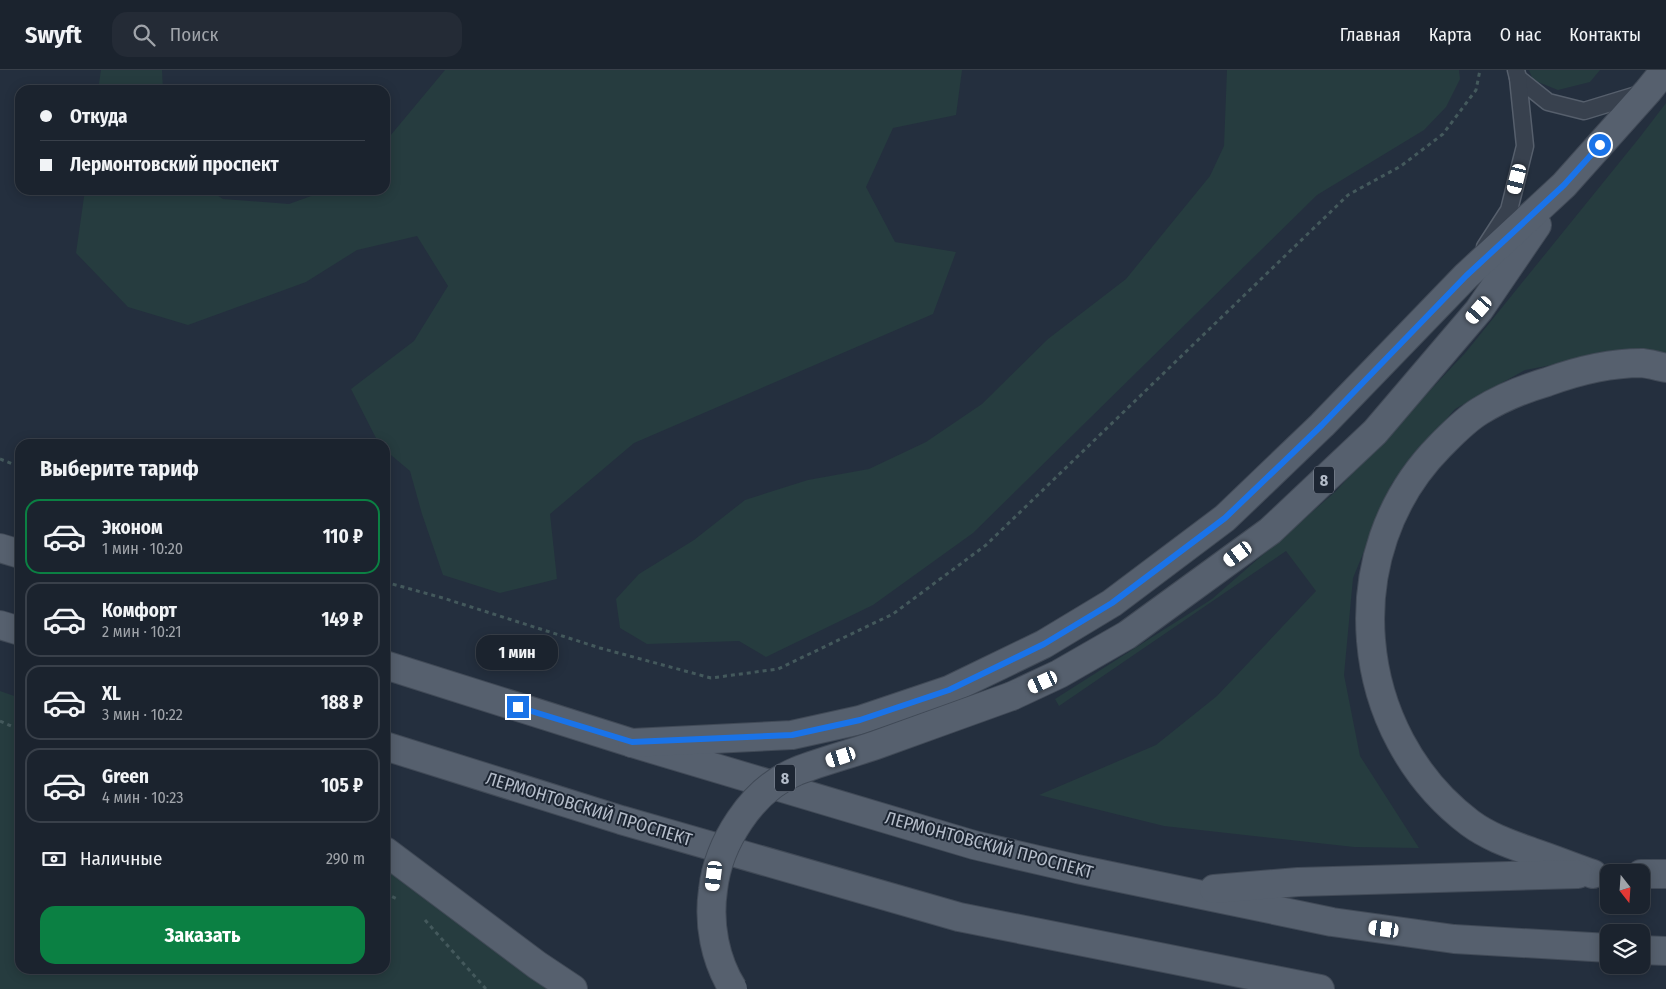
<!DOCTYPE html>
<html lang="ru">
<head>
<meta charset="utf-8">
<style>
	body { margin:0; font-family:"Fira Sans Condensed",sans-serif; background:#242b36; color:#f1f3f6; height:100vh; display:flex; flex-direction:column; font-size:19px; white-space:nowrap }
	* { box-sizing:border-box; margin:0 }
	p { font-size:16px; color:#a0a4aa }
	.icon { flex:none; width:28px; height:28px; fill:none; stroke:currentColor; stroke-width:2; stroke-linecap:round; stroke-linejoin:round }
	.map { position:relative; flex:1; overflow:hidden }
	.side { position:absolute; left:15px; top:369px; width:375px; height:535px; display:flex; flex-direction:column; background:#1b232e; border-radius:15px; box-shadow:0 2px 12px #0003,0 0 0 1px #39404a }
	.side>* { flex:none }
	.top-card { position:absolute; left:15px; top:15px; width:375px; height:110px; border-radius:15px; box-shadow:0 2px 12px #0003,0 0 0 1px #39404a; display:grid; align-content:center; height:110px; padding:0 25px; background:#1b232e }
	.needle { width:32px; rotate:163deg }
	.controls { position:absolute; left:1600px; top:794px; display:grid; gap:10px }
	.controls a { display:grid; place-items:center; width:50px; height:50px; border-radius:10px; background:#1b232e; box-shadow:0 2px 12px #0003,0 0 0 1px #39404a; font-size:25px }
	.end { position:absolute; width:22px; height:22px; margin:-11px; border:6px solid #1a73e8; background:#fff; box-shadow:0 0 0 2px #fff }
	.from { border-radius:50% }
	.bubble { position:absolute; height:35px; border-radius:15px; background:#1b232e; box-shadow:0 2px 12px #0003,0 0 0 1px #39404a; font-size:16px; font-weight:700; line-height:35px; text-align:center }
	.car { position:absolute; width:15px; height:30px; margin:-15px -8px; border-radius:6px; box-shadow:0 0 4px 1px #0007; background:linear-gradient(#fff 24%,#345 0 40%,#fff 0 76%,#345 0 86%,#fff 0) }
	.top-card b { display:flex; align-items:center; gap:18px; height:48px; font-size:19px }
	.top-card b+b { border-top:1px solid #39404a }
	.top-card i { width:12px; height:12px; background:#f1f3f6 }
	ul { padding:0; list-style:none }
	li { display:flex; align-items:center; gap:15px; height:75px; margin:0 10px 8px; padding:0 15px; border:2px solid #39404a; border-radius:15px }
	li div { flex:1 }
	li b { display:block; font-size:19px }
	li em { font-style:normal; font-weight:700 }
	li.current { border-color:#0b8043 }
	li>.icon { width:45px; height:45px; stroke-width:1.5 }
	h2 { padding:0 25px; font-size:22px; line-height:60px }
	.pay { display:flex; align-items:center; gap:12px; height:55px; padding:0 25px; font-size:19px }
	.pay p { margin-inline-start:auto }
	.cta { display:flex; gap:10px; margin-top:auto; padding:10px 25px }
	.cta a { flex:1; height:58px; border-radius:15px; background:#0b8043; color:#fff; font-size:20px; font-weight:700; line-height:58px; text-align:center }
	header { display:flex; align-items:center; gap:30px; box-sizing:border-box; height:70px; padding:0 25px; background:#1b232e; border-bottom:1px solid #39404a }
	header strong { font-size:24px }
	nav { display:flex; gap:28px; margin-inline-start:auto; font-size:18px }
	.search { width:350px; height:45px; background:#242b36; display:flex; align-items:center; gap:12px; box-sizing:border-box; padding:0 18px; border-radius:15px; color:#a0a4aa; font-size:19px }
	.map>svg:first-child { display:block }
	.green { fill:#263c3f }
	.lines { fill:none; stroke-linecap:round; stroke-linejoin:round }
	.lane-casing { stroke:#565f6c; stroke-width:19 }
	.primary-casing { stroke:#414a57; stroke-width:30 }
	.path { stroke:#44595c; stroke-width:3; stroke-dasharray:4 4; stroke-linecap:butt }
	.lane { stroke:#38414e; stroke-width:16 }
	.primary { stroke:#56606e; stroke-width:28 }
	.primary-bridge-casing { stroke:#414a57; stroke-width:30; stroke-linecap:butt }
	.primary-bridge { stroke:#56606e; stroke-width:28 }
	.route { stroke:#1a73e8; stroke-width:6 }
	.labels { text-anchor:middle; dominant-baseline:central; stroke-width:4; stroke-linejoin:round; paint-order:stroke }
	.shield { fill:#1d2633; stroke:#878f9c; stroke-width:1 }
	.shield-label { font-size:16px; font-weight:bold; fill:#b4bcc9 }
	.street-label { font-size:18px; fill:#b4bcc9; stroke:#1d2633 }
</style>
</head>
<body>
<header>
<strong>Swyft</strong>
<div class="search"><svg class="icon" aria-label="search" viewBox="0 0 24 24"><circle cx="10" cy="10" r="6"/><path d="M15 15l6 6"/></svg>Поиск</div>
<nav><a>Главная</a><a>Карта</a><a>О нас</a><a>Контакты</a></nav>
</header>
<div class="map">
<svg width="1666" height="919" viewBox="0 0 1666 919">
	<rect width="100%" height="100%" fill="#242f3e"/>
	<g class="green">
		<path d="M101 0H162L163 20H98Z"/>
		<path d="M445 0H962L956 45 893 58 866 117 895 172 956 182 933 244 634 373 550 444 557 509 500 523 443 505 422 444 410 401 385 380V374H379L351 319 414 271 448 216 417 166 357 180 306 212 188 255 128 237 76 183 85 120H209L223 129 289 134 328 120H385V72Z"/>
		<path d="M1227 0H1459L1460 9 1446 37 1424 60 1317 125 973 463 873 535 766 587 739 571 647 574 620 558 616 529 639 504 694 470 745 430 808 410 869 399 926 372 982 334 1048 269 1126 209 1210 106 1224 76Z"/>
		<path d="M1529 0H1600L1590 12 1558 20 1533 10Z"/>
		<path d="M1666 33V287L1639 279 1525 300 1455 339 1392 413 1353 508 1344 605 1360 686 1419 778 1354 777 1164 756 1039 725 1156 675 1217 626 1316 521 1286 481 1059 636 1055 629 1212 529 1335 422 1466 282 1640 67Z"/>
		<path d="M0 621 20 628V899H385V796L559 919H0Z"/>
	</g>
	<g class="lines">
		<g class="lane-casing">
			<g id="lane">
				<path d="M1518 8 1548 32 1584 41 1643 23"/>
				<path d="M1485 177 1509 140 1525 76 1518 8 1516 0"/>
			</g>
		</g>
		<g class="primary-casing">
			<g id="primary">
				<path d="M0 478 20 484"/>
				<path d="M0 555 20 561"/>
				<path d="M385 595 632 673 974 775 1077 799 1332 852 1454 869 1609 878"/>
				<path d="M1012 626 1059 604 1127 565 1270 461 1375 362 1479 240 1537 155"/>
				<path d="M632 673 792 665 860 650 949 620 1044 574 1112 533 1225 448 1322 355 1466 206 1564 115 1648 21 1665 0"/>
				<path d="M385 676 621 750 959 847 1320 919"/>
				<path d="M385 781 537 895 573 919"/>
				<path d="M1593 804C1573 797 1553 789 1532 782 1510 774 1489 767 1470 753 1351 663 1335 482 1440 376 1452 364 1465 350 1480 341 1501 328 1523 319 1547 312 1577 301 1610 293 1642 293 1650 294 1658 296 1666 298"/>
				<path d="M1641 804H1666"/>
				<path d="M1214 819 1298 812 1578 804"/>
				<path d="M1641 880 1666 881"/>
			</g>
		</g>
		<g class="path">
			<path d="M0 389 20 397"/>
			<path d="M385 512 443 528 600 578 711 608 778 599 893 544 986 475 1348 125 1401 96 1443 64 1476 20 1480 0"/>
			<path d="M0 651 20 660"/>
			<path d="M385 823 397 829"/>
			<path d="M425 850 486 919"/>
		</g>
		<use href="#lane" class="lane"/>
		<use href="#primary" class="primary"/>
		<g class="primary-bridge-casing">
			<path id="primary-bridge" d="M733 919C715 890 708 854 713 820 718 774 751 720 797 701 823 691 850 684 876 675 921 659 967 642 1012 626"/>
		</g>
		<use href="#primary-bridge" class="primary-bridge"/>
	</g>
	<g class="lines">
		<path class="route" d="M518 637 632 672 792 665 860 650 949 620 1044 574 1112 533 1225 448 1322 355 1466 206 1564 115 1600 75"/>
	</g>
	<g class="labels">
		<g class="shield">
			<rect x="1314" y="396.5" width="20" height="27" rx="4"/>
			<rect x="775" y="694.5" width="20" height="27" rx="4"/>
		</g>
		<g class="shield-label">
			<text x="1324" y="410">8</text>
			<text x="785" y="708">8</text>
		</g>
		<g class="street-label">
			<text transform="translate(589 739) rotate(17)">ЛЕРМОНТОВСКИЙ ПРОСПЕКТ</text>
			<text transform="translate(989 775) rotate(15)">ЛЕРМОНТОВСКИЙ ПРОСПЕКТ</text>
		</g>
	</g>
</svg>
<div class="controls">
<a><svg class="needle" viewBox="-14 -14 28 28"><path d="M0-13l5 13h-10z" fill="#e53935"/><path d="M0 13l5-13h-10z" fill="#a0a4aa"/></svg></a>
<a><svg class="icon" aria-label="layers" viewBox="0 0 24 24"><path d="M12 4l9 5-9 5-9-5zM3 14l9 5 9-5"/></svg></a>
</div>
<i class="end from" style="left:1600px;top:75px"></i>
<i class="end" style="left:518px;top:637px"></i>
<div class="bubble" style="left:476px;top:565px;width:82px">1 мин</div>
<i class="car" style="left:1517px;top:109px;rotate:194deg"></i>
<i class="car" style="left:1479px;top:240px;rotate:221deg"></i>
<i class="car" style="left:1238px;top:484px;rotate:234deg"></i>
<i class="car" style="left:1043px;top:612px;rotate:245deg"></i>
<i class="car" style="left:841px;top:687px;rotate:252deg"></i>
<i class="car" style="left:714px;top:806px;rotate:187deg"></i>
<i class="car" style="left:1384px;top:859px;rotate:278deg"></i>
<div class="top-card">
<b><i class="from"></i>Откуда</b>
<b><i></i>Лермонтовский проспект</b>
</div>
<section class="side">
<h2>Выберите тариф</h2>
<ul>
<li class="current"><svg class="icon" aria-label="car" viewBox="0 0 24 24"><path d="M5 17H2v-5l4-1 3-4h7l3 4 3 1v5h-3M9 17h6M6 11h13"/><circle cx="7" cy="17" r="2"/><circle cx="17" cy="17" r="2"/></svg><div><b>Эконом</b><p>1 мин · 10:20</p></div><em>110 ₽</em></li>
<li><svg class="icon" aria-label="car" viewBox="0 0 24 24"><path d="M5 17H2v-5l4-1 3-4h7l3 4 3 1v5h-3M9 17h6M6 11h13"/><circle cx="7" cy="17" r="2"/><circle cx="17" cy="17" r="2"/></svg><div><b>Комфорт</b><p>2 мин · 10:21</p></div><em>149 ₽</em></li>
<li><svg class="icon" aria-label="car" viewBox="0 0 24 24"><path d="M5 17H2v-5l4-1 3-4h7l3 4 3 1v5h-3M9 17h6M6 11h13"/><circle cx="7" cy="17" r="2"/><circle cx="17" cy="17" r="2"/></svg><div><b>XL</b><p>3 мин · 10:22</p></div><em>188 ₽</em></li>
<li><svg class="icon" aria-label="car" viewBox="0 0 24 24"><path d="M5 17H2v-5l4-1 3-4h7l3 4 3 1v5h-3M9 17h6M6 11h13"/><circle cx="7" cy="17" r="2"/><circle cx="17" cy="17" r="2"/></svg><div><b>Green</b><p>4 мин · 10:23</p></div><em>105 ₽</em></li>
</ul>
<div class="pay"><svg class="icon" aria-label="cash" viewBox="0 0 24 24"><path d="M3 7h18v10H3z"/><circle cx="12" cy="12" r="2"/></svg>Наличные<p>290 m</p></div>
<div class="cta"><a>Заказать</a></div>
</section>
</div>
</body>
</html>
